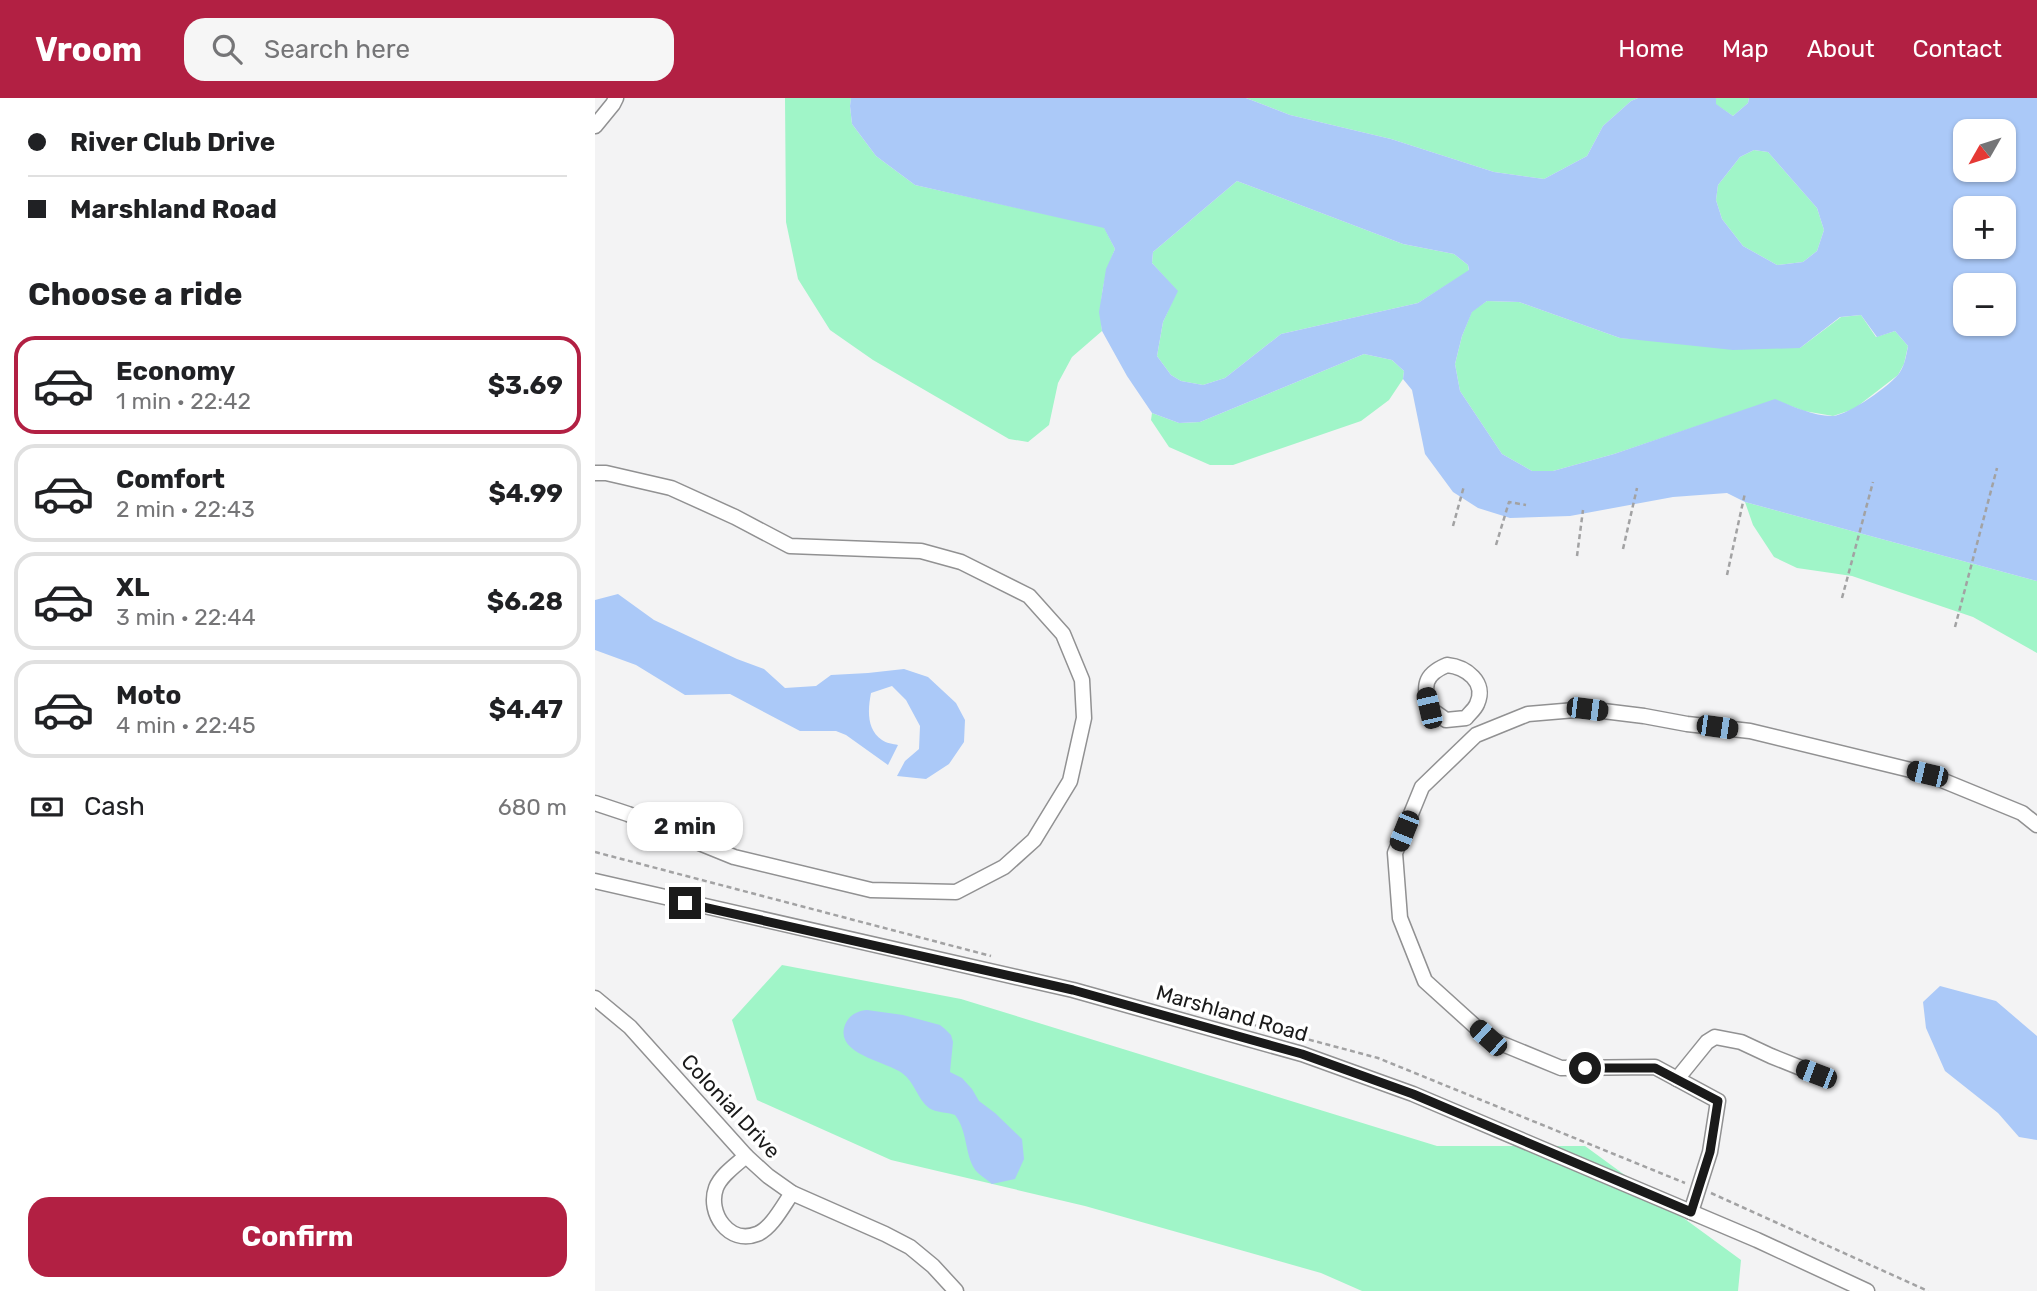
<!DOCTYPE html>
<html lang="en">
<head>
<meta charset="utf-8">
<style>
	body { margin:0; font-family:Rubik,sans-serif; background:#f6f6f6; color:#202124; height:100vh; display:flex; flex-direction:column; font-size:26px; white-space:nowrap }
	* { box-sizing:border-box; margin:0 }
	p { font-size:23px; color:#757577 }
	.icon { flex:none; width:38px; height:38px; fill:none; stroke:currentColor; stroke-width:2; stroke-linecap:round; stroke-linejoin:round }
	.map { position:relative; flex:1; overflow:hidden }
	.details { display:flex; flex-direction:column; background:#fff; width:595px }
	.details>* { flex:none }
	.guide { display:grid; align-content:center; height:154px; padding:0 28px; background:#fff }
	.needle { width:46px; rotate:231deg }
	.controls { position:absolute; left:1358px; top:21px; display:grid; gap:14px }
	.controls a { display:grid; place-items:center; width:63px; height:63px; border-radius:14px; background:#fff; box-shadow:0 2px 5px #0004; font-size:35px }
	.end { position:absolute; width:32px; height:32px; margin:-16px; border:9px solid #1a1a1a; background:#fff; box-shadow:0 0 0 4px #fff }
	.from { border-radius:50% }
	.bubble { position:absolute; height:49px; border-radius:21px; background:#fff; box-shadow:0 2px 5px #0004; font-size:23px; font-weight:700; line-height:49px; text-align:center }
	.car { position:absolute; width:21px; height:42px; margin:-21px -10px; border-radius:9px; box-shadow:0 0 5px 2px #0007; background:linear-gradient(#222 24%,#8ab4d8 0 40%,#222 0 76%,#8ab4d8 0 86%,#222 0) }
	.guide b { display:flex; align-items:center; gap:24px; height:66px; font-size:26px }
	.guide b+b { border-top:2px solid #e0e0e0 }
	.guide i { width:18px; height:18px; background:#202124 }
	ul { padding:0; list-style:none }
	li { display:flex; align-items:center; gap:21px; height:98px; margin:0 14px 10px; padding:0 14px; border:4px solid #e0e0e0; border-radius:21px }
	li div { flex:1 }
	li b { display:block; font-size:26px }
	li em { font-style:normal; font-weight:700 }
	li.selected { border-color:#b22043 }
	li>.icon { width:63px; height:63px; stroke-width:1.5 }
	h2 { padding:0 28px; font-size:32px; line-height:84px }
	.pay { display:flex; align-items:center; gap:18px; height:77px; padding:0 28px; font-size:26px }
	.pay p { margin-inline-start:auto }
	.action { display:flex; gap:14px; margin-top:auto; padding:14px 28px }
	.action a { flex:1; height:80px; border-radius:21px; background:#b22043; color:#fff; font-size:28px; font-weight:700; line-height:80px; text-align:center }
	header { display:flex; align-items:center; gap:42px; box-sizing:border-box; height:98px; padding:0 35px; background:#b22043; color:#fff }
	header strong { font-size:33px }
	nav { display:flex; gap:38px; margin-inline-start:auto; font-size:24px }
	.search { width:490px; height:63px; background:#f6f6f6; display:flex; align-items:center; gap:18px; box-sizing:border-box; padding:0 24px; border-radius:21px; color:#757577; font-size:26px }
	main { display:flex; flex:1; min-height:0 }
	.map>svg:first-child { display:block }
	.green { fill:#a0f5c8 }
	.water { fill:#abc9f8; fill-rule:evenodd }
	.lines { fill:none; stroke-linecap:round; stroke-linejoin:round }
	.minor-casing { stroke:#919192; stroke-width:17 }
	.path { stroke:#a2a2a3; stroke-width:2.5; stroke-dasharray:5 3.5; stroke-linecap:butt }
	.minor { stroke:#fff; stroke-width:14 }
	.route { stroke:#1a1a1a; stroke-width:9 }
	.labels { text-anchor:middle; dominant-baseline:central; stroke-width:7; stroke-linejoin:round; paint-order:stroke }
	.street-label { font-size:21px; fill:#1a1a1a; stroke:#fff }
</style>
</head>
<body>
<header>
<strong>Vroom</strong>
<div class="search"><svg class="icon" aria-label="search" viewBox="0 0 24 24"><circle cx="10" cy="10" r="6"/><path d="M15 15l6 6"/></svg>Search here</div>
<nav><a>Home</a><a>Map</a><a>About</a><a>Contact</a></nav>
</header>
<main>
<section class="details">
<div class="guide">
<b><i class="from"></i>River Club Drive</b>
<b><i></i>Marshland Road</b>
</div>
<h2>Choose a ride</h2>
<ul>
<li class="selected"><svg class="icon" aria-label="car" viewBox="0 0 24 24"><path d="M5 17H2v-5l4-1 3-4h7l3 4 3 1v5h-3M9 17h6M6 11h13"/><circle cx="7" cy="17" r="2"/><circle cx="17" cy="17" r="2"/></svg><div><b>Economy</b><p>1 min · 22:42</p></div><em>$3.69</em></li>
<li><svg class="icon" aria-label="car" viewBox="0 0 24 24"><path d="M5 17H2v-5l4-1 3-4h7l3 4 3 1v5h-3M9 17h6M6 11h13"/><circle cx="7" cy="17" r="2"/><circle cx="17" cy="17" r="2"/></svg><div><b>Comfort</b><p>2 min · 22:43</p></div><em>$4.99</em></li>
<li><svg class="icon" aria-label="car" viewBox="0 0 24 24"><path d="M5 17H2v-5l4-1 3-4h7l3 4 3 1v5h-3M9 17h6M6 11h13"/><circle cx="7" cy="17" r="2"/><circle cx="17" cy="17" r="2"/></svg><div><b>XL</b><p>3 min · 22:44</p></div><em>$6.28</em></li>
<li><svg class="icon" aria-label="car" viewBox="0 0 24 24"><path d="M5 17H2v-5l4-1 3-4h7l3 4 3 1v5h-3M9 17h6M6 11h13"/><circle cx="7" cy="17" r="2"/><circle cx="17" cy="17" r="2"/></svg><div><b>Moto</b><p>4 min · 22:45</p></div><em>$4.47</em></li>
</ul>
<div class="pay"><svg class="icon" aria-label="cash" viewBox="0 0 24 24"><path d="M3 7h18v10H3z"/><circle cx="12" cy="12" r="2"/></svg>Cash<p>680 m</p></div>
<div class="action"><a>Confirm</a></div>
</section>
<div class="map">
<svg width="1442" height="1193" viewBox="0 0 1442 1193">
	<rect width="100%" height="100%" fill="#f3f3f4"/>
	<g class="green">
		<path d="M190 0H256L255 8 257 26 281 58 320 87 509 129 520 151C509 177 503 204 507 233L477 259 463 285 454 327 433 344 414 341 278 262 235 232 203 181 191 124Z"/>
		<path d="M651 0H1043L1036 3 1008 28 992 58 949 81 899 74 796 41 695 17Z"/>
		<path d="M1121 0H1154L1153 5 1138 18 1120 6Z"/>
		<path d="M1159 52 1173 54 1222 110 1229 132 1222 153 1208 164 1182 167 1148 148 1127 121 1121 102 1123 87 1145 59Z"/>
		<path d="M642 83 808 146 859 156 873 167 874 173 823 205 686 236 630 280 608 287 586 283 576 277 562 258 568 224 582 193 557 165 558 154Z"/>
		<path d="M892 203 924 204 1025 240 1205 250 1246 219 1266 217 1281 239 1300 233 1313 248 1309 266 1303 277 1259 311 1238 318 1209 313 1180 302 1019 356 958 373H937L907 356 865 293 860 266 867 238 877 213Z"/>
		<path d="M769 256 797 262 809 273 808 281 794 302 766 323 638 367H615L574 349 556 322 557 315 584 325 605 324Z"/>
		<path d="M1150 404 1442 483V555L1378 519 1257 478 1202 470 1179 459 1158 427Z"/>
		<path d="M187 867 366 901 842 1048H990L1146 1162 1143 1193H767L726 1175 490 1108 296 1062 162 1002 137 922Z"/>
	</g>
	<g class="water">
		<path d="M256 0H651L695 17 796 41 899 74 949 81 992 58 1008 28 1036 3 1043 0H1121V6L1138 18 1153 5 1154 0H1442V483L1150 404 1132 395 1078 399 975 418 915 420 883 410 858 394 830 356 817 292 808 281 809 273 797 262 769 256 605 324 584 325 557 315 532 278 507 233 504 214 511 171 520 151 509 130 320 87 281 58 257 26 255 8ZM1409 33V72H1370V33ZM1159 52 1173 54 1222 110 1229 132 1222 153 1208 164 1182 167 1148 148 1127 121 1121 102 1123 87 1145 59ZM642 83 808 146 859 156 873 167 874 172 823 205 686 236 630 280 608 287 586 283 576 277 562 258 568 224 583 193 557 165 558 154ZM1409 110V149H1370V110ZM1409 187V226H1370V187ZM892 203 924 204 1025 240 1138 252 1205 250 1245 219 1266 217 1282 239 1300 233 1313 248C1311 258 1310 266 1305 274 1297 287 1253 317 1238 318 1221 319 1196 308 1180 301L1019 356 958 373H937L907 356 865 293 860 266 867 238 877 214Z"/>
		<path d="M23 496 59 522 142 561 169 571 190 590 221 588 236 577 273 575 309 571 333 579 361 605 370 622 369 644 354 666 331 681 302 678 310 663 324 651 325 628 311 602 297 588 276 595C273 611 271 631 287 642 291 645 298 646 303 647L293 667 251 637 241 633H205L135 596 90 597 41 567 0 552V502Z"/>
		<path d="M1345 888 1401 903 1442 938V1042L1424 1039 1403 1015 1350 973 1331 930 1328 904Z"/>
		<path d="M272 912 308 917 345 927 350 931 356 937 358 944 355 974 367 980 377 991 384 1003 400 1015 427 1041 429 1061 420 1081 397 1086C393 1082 387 1079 383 1075 369 1061 374 1035 360 1017 352 1014 341 1015 334 1010 322 1001 320 984 307 975 291 963 239 956 250 927 254 917 262 913 272 912Z"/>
	</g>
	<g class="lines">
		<g class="minor-casing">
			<g id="minor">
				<path d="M0 28 18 6 21 0"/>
				<path d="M0 375H11L76 390 140 419 195 448 326 453 366 464 434 498 468 536 487 582 489 620 475 683 439 742 409 769 361 794 276 792 139 759 33 716 0 705"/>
				<path d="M852 567C871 569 892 584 882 606 880 611 874 616 871 620L851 622 834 610C829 588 828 577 852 567Z"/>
				<path d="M0 783 478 892 707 956 818 996 1162 1142 1272 1193"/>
				<path d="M0 900 35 929 151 1058 173 1078 197 1095 290 1136 315 1149 338 1168 361 1193"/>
				<path d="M1082 981 1112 944 1120 939 1146 944 1176 958 1221 976"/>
				<path d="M151 1058C141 1067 126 1077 121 1090 112 1115 134 1147 162 1136 176 1131 188 1108 197 1095"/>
				<path d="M1096 1114 1115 1054 1123 1003 1060 969 966 970 893 940 830 883 805 820 800 755 827 689 881 637 933 616 992 611 1049 618 1092 626 1155 633 1332 676 1427 715 1442 727"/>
			</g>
		</g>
		<g class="path">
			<path d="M858 428 869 388"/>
			<path d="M901 447 914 404 931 407"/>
			<path d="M1028 451 1042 390"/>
			<path d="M982 458 988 412"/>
			<path d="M1132 477 1150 395"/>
			<path d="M1247 500 1278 384"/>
			<path d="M1360 529 1402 370"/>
			<path d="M0 754 396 858"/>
			<path d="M640 922 783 960 1090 1085"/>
			<path d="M1116 1095 1333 1193"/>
		</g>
		<use href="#minor" class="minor"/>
	</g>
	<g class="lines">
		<path class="route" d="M90 805 478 892 707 956 818 996 1096 1114 1115 1054 1123 1003 1060 970H990"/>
	</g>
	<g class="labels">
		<g class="street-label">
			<text transform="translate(637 915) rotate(16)">Marshland Road</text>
			<text transform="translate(136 1008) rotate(47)">Colonial Drive</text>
		</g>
	</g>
</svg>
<div class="controls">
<a><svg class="needle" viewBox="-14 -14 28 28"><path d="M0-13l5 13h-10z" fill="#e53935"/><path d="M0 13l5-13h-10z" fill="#757577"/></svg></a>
<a>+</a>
<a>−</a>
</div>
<i class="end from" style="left:990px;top:970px"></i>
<i class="end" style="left:90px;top:805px"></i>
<div class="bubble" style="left:32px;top:704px;width:116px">2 min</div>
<i class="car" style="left:834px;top:610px;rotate:347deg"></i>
<i class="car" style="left:992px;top:611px;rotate:97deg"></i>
<i class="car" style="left:1122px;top:629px;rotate:98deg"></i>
<i class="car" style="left:1332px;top:676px;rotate:283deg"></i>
<i class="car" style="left:809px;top:733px;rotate:202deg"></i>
<i class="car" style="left:893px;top:940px;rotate:312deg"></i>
<i class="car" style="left:1221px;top:976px;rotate:291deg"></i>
</div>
</main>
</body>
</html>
